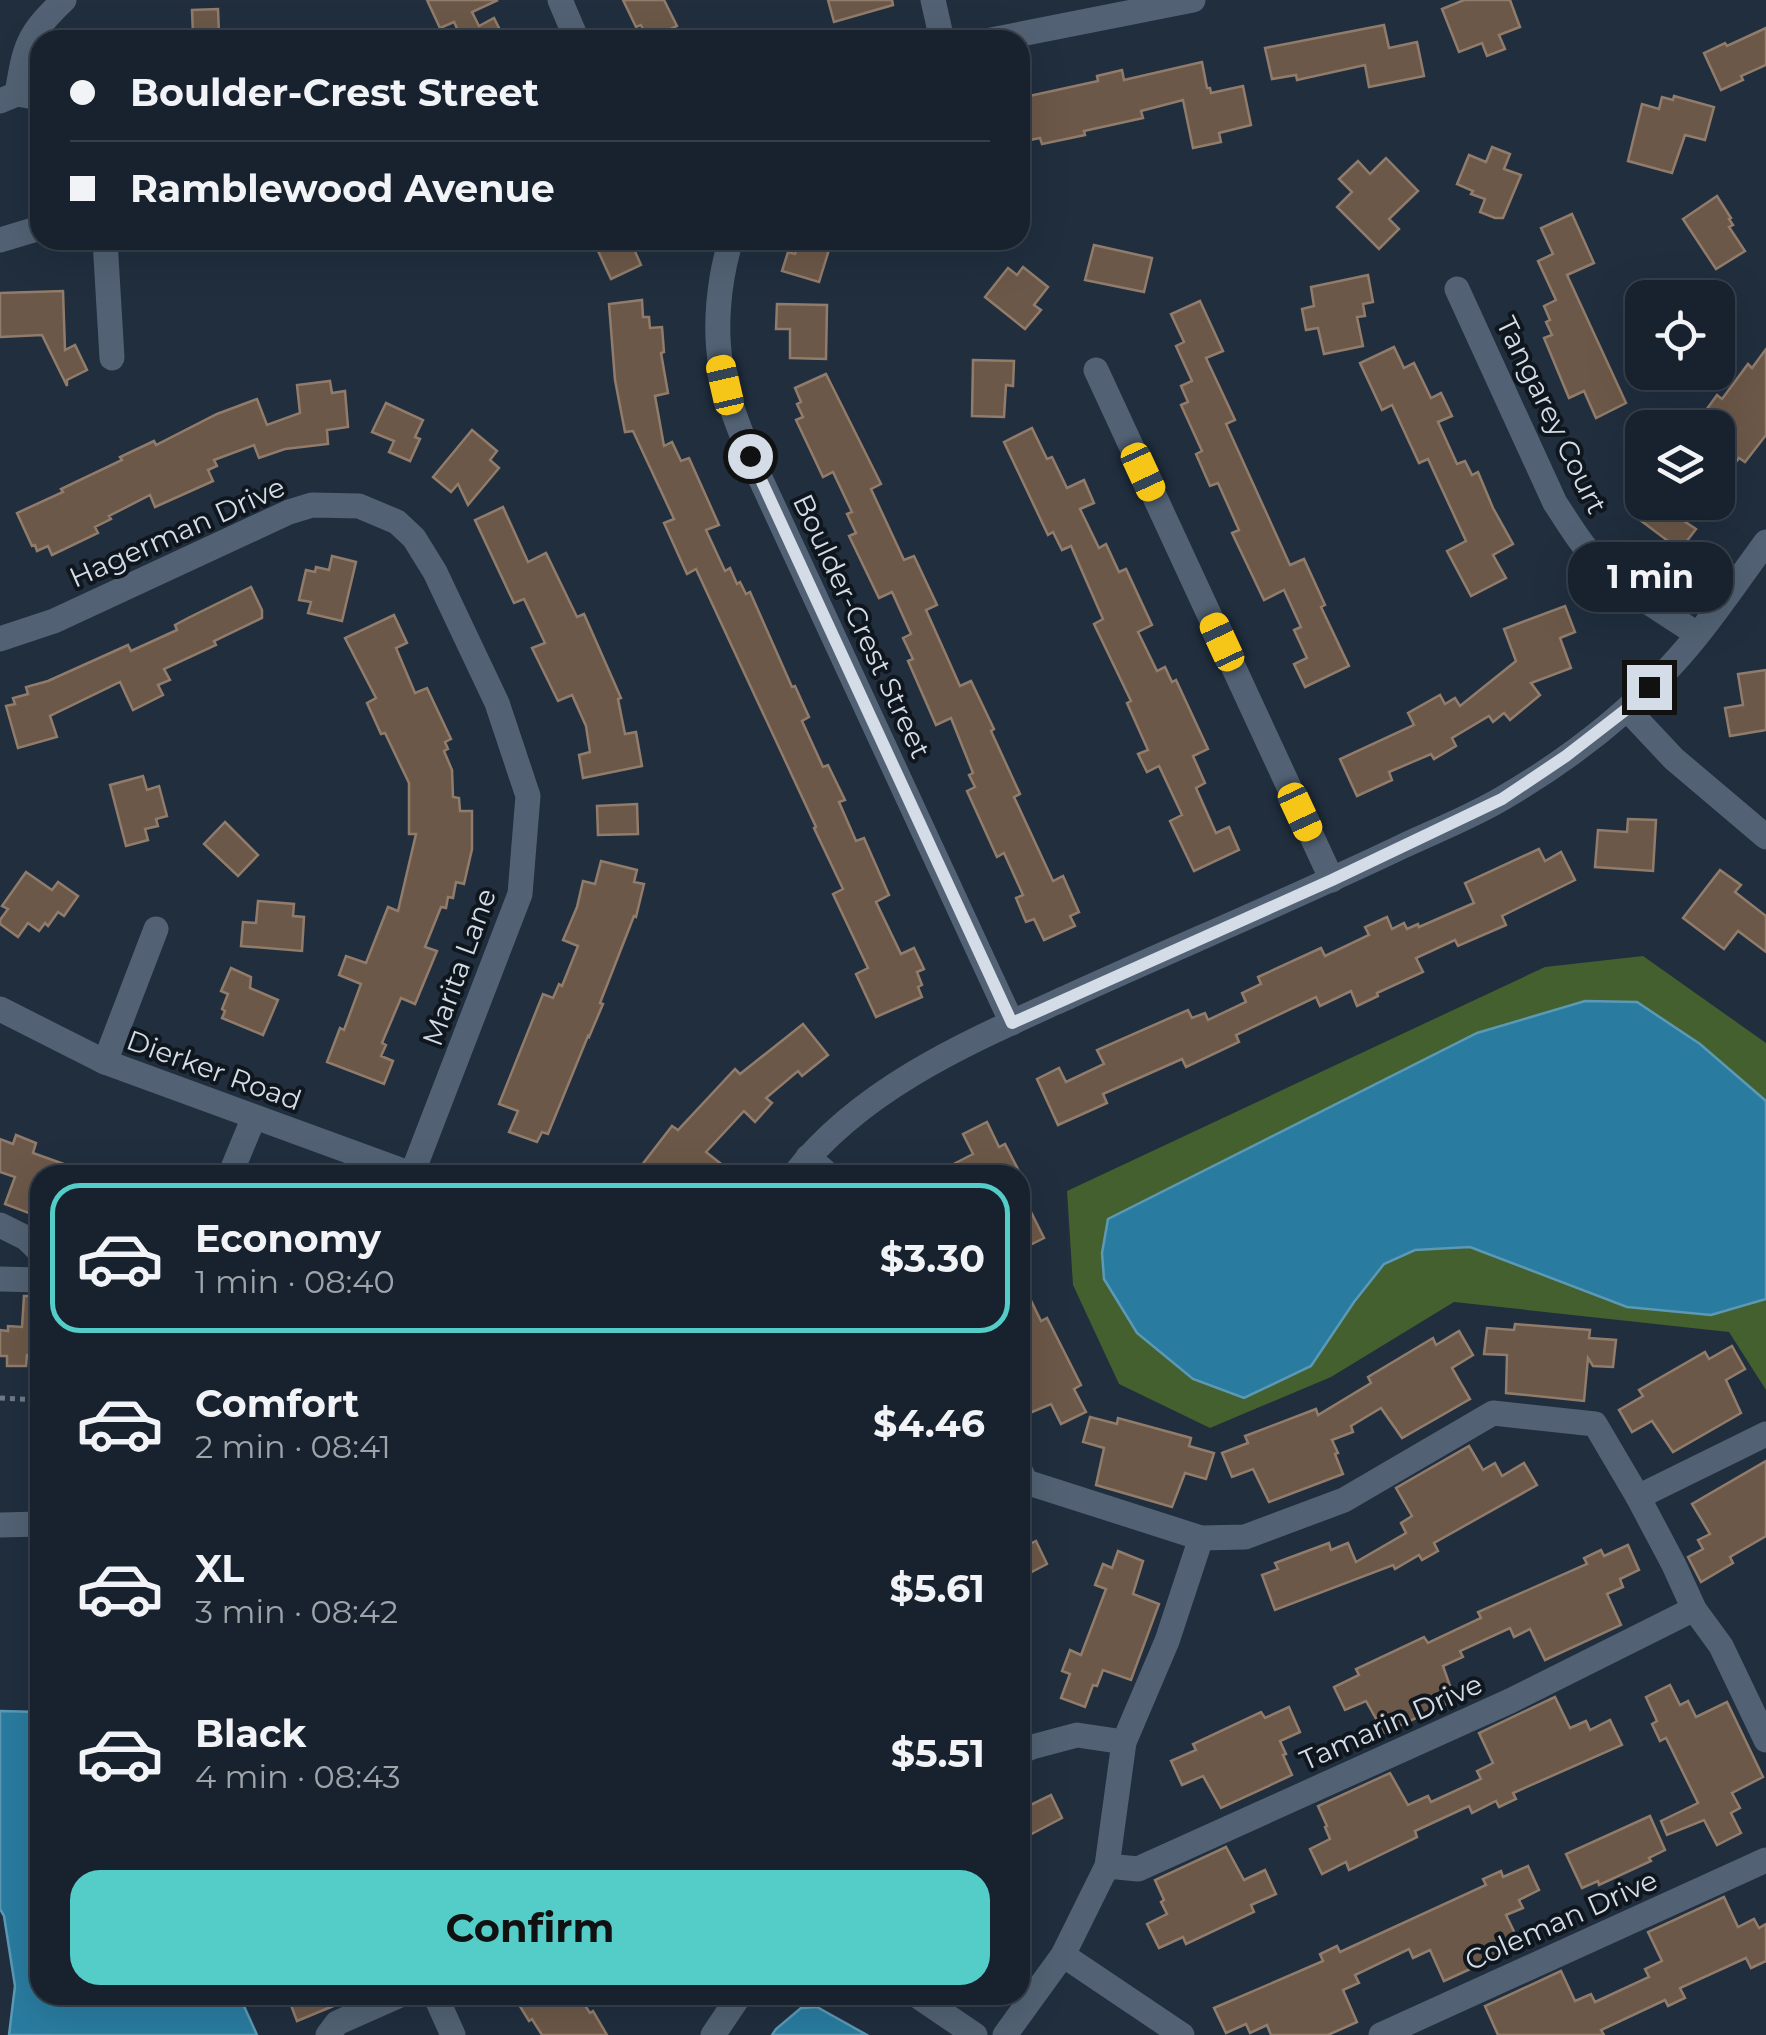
<!DOCTYPE html>
<html lang="en">
<head>
<meta charset="utf-8">
<style>
	body { margin:0; font-family:Montserrat,sans-serif; background:#252f3a; color:#f1f3f6; height:100vh; display:flex; flex-direction:column; font-size:38px; white-space:nowrap }
	* { box-sizing:border-box; margin:0 }
	p { font-size:32px; color:#9fa4aa }
	.icon { flex:none; width:55px; height:55px; fill:none; stroke:currentColor; stroke-width:2; stroke-linecap:round; stroke-linejoin:round }
	.map { position:relative; flex:1; overflow:hidden }
	.side { position:absolute; left:30px; top:1165px; width:1000px; height:840px; display:flex; flex-direction:column; background:#18222e; border-radius:30px; box-shadow:0 10px 40px #0002,0 0 0 2px #363f4a }
	.side>* { flex:none }
	.banner { position:absolute; left:30px; top:30px; width:1000px; height:220px; border-radius:30px; box-shadow:0 10px 40px #0002,0 0 0 2px #363f4a; display:grid; align-content:center; height:220px; padding:0 40px; background:#18222e }
	.buttons { position:absolute; left:1625px; top:280px; display:grid; gap:20px }
	.buttons a { display:grid; place-items:center; width:110px; height:110px; border-radius:20px; background:#18222e; box-shadow:0 10px 40px #0002,0 0 0 2px #363f4a; font-size:50px }
	.end { position:absolute; width:45px; height:45px; margin:-22px; border:12px solid #d3dce7; background:#111; box-shadow:0 0 0 5px #111 }
	.from { border-radius:50% }
	.bubble { position:absolute; height:70px; border-radius:30px; background:#18222e; box-shadow:0 10px 40px #0002,0 0 0 2px #363f4a; font-size:32px; font-weight:700; line-height:70px; text-align:center }
	.car { position:absolute; width:30px; height:60px; margin:-30px -15px; border-radius:12px; box-shadow:0 0 8px 2px #0007; background:linear-gradient(#f5c518 24%,#345 0 40%,#f5c518 0 76%,#345 0 86%,#f5c518 0) }
	.banner b { display:flex; align-items:center; gap:35px; height:95px; font-size:38px }
	.banner b+b { border-top:2px solid #363f4a }
	.banner i { width:25px; height:25px; background:#f1f3f6 }
	ul { padding:18px 0 0; list-style:none }
	li { display:flex; align-items:center; gap:30px; height:150px; margin:0 20px 15px; padding:0 20px; border:5px solid transparent; border-radius:30px }
	li div { flex:1 }
	li b { display:block; font-size:38px }
	li em { font-style:normal; font-weight:700 }
	li.current { border-color:#54cdc8 }
	li>.icon { width:90px; height:90px; stroke-width:1.5 }
	.primary-button { display:flex; gap:20px; margin-top:auto; padding:20px 40px }
	.primary-button a { flex:1; height:115px; border-radius:30px; background:#54cdc8; color:#111; font-size:40px; font-weight:700; line-height:115px; text-align:center }
	.map>svg:first-child { display:block }
	.green { fill:#43602e }
	.water { fill:#297ca0; stroke:#5c99b5; stroke-width:2.5 }
	.building { fill:#6c5848; stroke:#917c6b; stroke-width:2.5 }
	.lines { fill:none; stroke-linecap:round; stroke-linejoin:round }
	.path { stroke:#6e7a87; stroke-width:5; stroke-dasharray:5 5; stroke-linecap:butt }
	.minor { stroke:#526274; stroke-width:25 }
	.route { stroke:#d3dce7; stroke-width:12 }
	.labels { text-anchor:middle; dominant-baseline:central; stroke-width:8; stroke-linejoin:round; paint-order:stroke }
	.street-label { font-size:28px; fill:#d3dce7; stroke:#0f161d }
</style>
</head>
<body>
<div class="map">
<svg width="1766" height="2035" viewBox="0 0 1766 2035">
	<rect width="100%" height="100%" fill="#202e3e"/>
	<path class="green" d="M1643 956 1766 1043V1101L1700 1044 1637 1002 1104 1279 1137 1333 1193 1379 1354 1302 1384 1264 1415 1250 1470 1246 1627 1307 1711 1315 1766 1299V1390L1729 1332 1454 1302 1331 1377 1210 1428 1119 1384 1073 1285 1067 1191 1545 967Z"/>
	<g class="water">
		<path d="M1585 1001 1637 1002 1700 1044 1766 1101V1299L1711 1315 1627 1307 1470 1247 1415 1250 1384 1264 1354 1302 1311 1366 1244 1398 1193 1379 1137 1333 1104 1279 1102 1253 1108 1219 1477 1033Z"/>
		<path d="M0 1711 40 1712V1995H239L257 2035H9L15 1986 4 1916 0 1909Z"/>
		<path d="M817 2007 867 2035H772L776 2029 801 2008Z"/>
	</g>
	<g class="building">
		<path d="M427 0H498L472 12 479 26 494 18 505 40H449L460 35 454 22 440 28Z"/>
		<path d="M623 0H664L677 26 648 40 641 25 636 27Z"/>
		<path d="M828 0H892L893 5 834 22Z"/>
		<path d="M1464 0H1510L1520 27 1499 35 1505 49 1487 56 1482 43 1459 52 1442 9Z"/>
		<path d="M218 9 219 34 193 35 192 10Z"/>
		<path d="M1384 25 1389 48 1417 42 1424 76 1369 87 1365 65 1297 80 1296 75 1272 79 1265 48Z"/>
		<path d="M1766 28V65L1741 76 1743 80 1721 90 1704 53 1725 43 1727 46Z"/>
		<path d="M1202 62 1207 88H1210L1211 93 1243 86 1251 125 1219 133 1221 142 1193 148 1183 100 1141 111 1143 118 1084 131 1085 135 1042 144 1040 138 1020 142V98L1098 81 1097 76 1122 70 1124 80Z"/>
		<path d="M1674 96 1714 107 1705 140 1685 135 1672 173 1628 161 1642 104 1659 109 1662 97 1673 100Z"/>
		<path d="M1492 147 1510 154 1504 169 1521 175 1503 218H1495L1480 212 1485 199 1471 194 1473 191 1457 184 1469 155 1486 162Z"/>
		<path d="M1386 158 1418 191 1389 219 1399 229 1379 249 1337 207 1352 192 1339 179 1358 161 1370 174Z"/>
		<path d="M1717 196 1731 218 1729 219 1733 225 1729 227 1745 251 1716 269 1683 219Z"/>
		<path d="M1572 214 1594 263 1567 275 1626 403 1596 418 1584 391 1569 398 1544 338 1552 335 1546 322 1550 320 1544 306 1556 300 1538 261 1553 254 1541 228Z"/>
		<path d="M593 240H630L641 265 611 279Z"/>
		<path d="M800 240H832L819 282 782 271 788 252 795 254Z"/>
		<path d="M1094 245 1152 258 1144 292 1085 280Z"/>
		<path d="M1023 267 1048 287 1034 305 1041 310 1025 329 985 297 1008 268 1017 275Z"/>
		<path d="M1368 275 1373 302 1363 304 1365 316 1357 317 1363 346 1324 354 1318 328 1306 330 1302 309 1314 306 1311 287Z"/>
		<path d="M63 291 65 350 75 345 87 370 67 380V386L42 335 0 337V293Z"/>
		<path d="M642 300 643 317H649L650 328 662 327 664 352 661 353 668 393 655 396 664 446 672 442 681 461 689 458 719 525 706 530 725 571 730 568 737 584 740 582 746 594 750 592 792 687 795 686 809 717 802 721 823 767 828 765 845 800 839 802 856 841 864 838 889 895 876 902 901 954 914 948 924 969 917 972 922 985 918 987 922 997 876 1017 856 974 868 968 833 894 843 889 814 828 816 827 696 569 687 574 664 523 674 519 633 431 625 432 615 380 609 304Z"/>
		<path d="M1200 301 1223 351 1206 358 1235 420 1226 424 1290 565 1304 559 1325 605 1321 607 1349 666 1305 687 1294 664 1307 658 1294 630 1301 627 1284 590 1264 600 1232 533 1239 530 1218 483 1210 486 1196 454 1202 451 1181 405 1188 402 1181 386 1192 381 1176 346 1184 342 1171 314Z"/>
		<path d="M777 304 827 305 826 359 790 358V329H776Z"/>
		<path d="M1394 347 1404 368 1414 363 1431 398 1441 393 1452 416 1438 422 1457 464 1465 461 1472 475 1478 472 1493 508 1513 544 1493 555 1506 578 1471 596 1447 551 1466 541 1428 459 1419 463 1392 405 1382 410 1360 363Z"/>
		<path d="M1766 349V435L1745 462 1739 458 1718 486V424L1704 413 1717 395 1722 399 1748 364 1752 368Z"/>
		<path d="M973 360 1014 361 1013 386 1006 385 1004 417 972 416Z"/>
		<path d="M826 374 881 484 871 489 904 560 914 556 937 605 926 610 960 686 971 681 994 729 991 731 1020 794 1014 797 1053 881 1063 876 1079 912 1070 916 1075 926 1044 940 1034 919 1026 922 1016 898 1023 895 1004 853 997 857 967 791 975 787 969 775 973 773 951 718 936 725 908 661 913 659 903 638 911 634 892 592 879 598 849 536 856 533 847 514 852 512 833 472 823 477 796 420 803 417 797 404 801 402 795 388Z"/>
		<path d="M330 381 332 393 345 391 348 427 327 430 328 444 285 449 259 458 254 445 214 460 217 466 208 470 213 481 155 507 150 495 109 516 111 519 95 527 98 533 52 555 48 546 37 551 35 545 32 546 17 513 63 492 61 489 122 460 120 457 154 441 156 445 217 414 257 399 267 425 300 413 297 385Z"/>
		<path d="M386 403 423 420 415 437 420 439 410 461 389 452 394 441 372 432Z"/>
		<path d="M1032 428 1047 459 1052 457 1067 488 1084 480 1094 503 1080 509 1099 548 1106 544 1119 572 1126 569 1152 625 1138 632 1157 671 1165 667 1172 682 1176 680 1208 749 1193 756 1205 783 1196 788 1216 833 1229 827 1239 850 1194 871 1170 821 1182 815 1159 766 1147 772 1138 754 1148 750 1127 703 1131 701 1094 624 1103 619 1071 546 1062 550 1053 532 1048 535 1004 442Z"/>
		<path d="M472 430 497 451 490 460 499 468 468 505 458 484 451 492 433 477Z"/>
		<path d="M1653 502H1698L1684 521 1696 529 1680 550 1640 520Z"/>
		<path d="M503 507 528 562 546 553 577 617 584 614 621 698 618 699 625 734 636 732 642 766 583 778 579 755 590 752 586 726 572 695 558 701 532 648 545 643 524 599 514 603 475 520Z"/>
		<path d="M332 556 356 562 342 621 308 613 311 602 299 600 306 570 315 572 316 567 329 570Z"/>
		<path d="M251 587 262 610V618L214 641 216 645 164 669 170 680 158 685 163 695 133 710 120 682 50 716 57 737 18 748 6 706 15 704 13 698 28 694 26 687 48 681 128 645 131 651 177 630 175 625 188 618Z"/>
		<path d="M1565 606 1575 632 1560 638 1571 668 1531 683 1540 695 1510 720 1504 713 1493 722 1489 716 1452 738 1456 746 1434 759 1431 754 1389 772 1392 780 1357 796 1340 759 1414 725 1408 713 1440 695 1445 704 1455 698 1460 706 1516 661 1504 629Z"/>
		<path d="M394 615 407 643 396 648 415 693 427 688 451 739 445 742 448 749 444 751 452 770 453 797 459 798 460 811H472V849L464 884 456 882 453 898 448 897 446 908 441 907 425 947 437 951 415 1004 401 998 382 1043 386 1045 381 1056 393 1061 384 1084 327 1062 340 1028 344 1030 361 984 339 975 346 956 366 963 388 907 398 911 416 834H409V783L385 733 381 734 367 703 376 698 345 638Z"/>
		<path d="M1766 670V730L1730 736 1725 708 1743 705 1738 674Z"/>
		<path d="M143 776 147 790 159 786 167 816 156 819 158 826 145 829 148 840 126 846 110 785Z"/>
		<path d="M637 804 638 834 598 835 597 806Z"/>
		<path d="M1628 819 1656 820 1653 871 1595 867 1598 830 1627 832Z"/>
		<path d="M225 822 258 855 238 876 204 844Z"/>
		<path d="M1539 849 1545 861 1561 852 1575 880 1502 916 1506 925 1458 946 1455 940 1416 958 1423 972 1377 993 1378 996 1357 1006 1351 991 1320 1006 1316 997 1236 1035 1239 1042 1186 1067 1182 1059 1103 1094 1107 1103 1058 1125 1037 1079 1059 1068 1066 1082 1104 1064 1097 1050 1188 1010 1192 1018 1205 1013 1208 1020 1246 1002 1242 993 1261 984 1258 977 1321 948 1325 956 1369 935 1365 927 1387 917 1392 929 1404 923 1407 929 1418 924 1419 927 1474 903 1465 883Z"/>
		<path d="M601 861 637 870 634 882 644 884 636 917 634 916 600 1003 603 1004 589 1037 588 1036 548 1134 542 1132 537 1142 509 1132 518 1111 499 1104 543 994 553 998 559 984 562 986 578 946 563 940 577 907 583 881 595 884Z"/>
		<path d="M1720 870 1741 885 1735 892 1766 916V952L1738 931 1724 949 1683 918Z"/>
		<path d="M26 872 52 890 58 882 78 896 64 916 58 912 48 926 45 923 39 931 28 923 18 937 0 924V920L8 909 2 906Z"/>
		<path d="M258 901 294 904 293 916 304 917 302 951 241 946 243 922 256 923Z"/>
		<path d="M231 968 251 977 250 988 278 1000 263 1035 222 1018 225 1011 222 1009 228 994 221 991Z"/>
		<path d="M803 1024 828 1055 802 1076 798 1071 766 1098 772 1103 755 1122 744 1111 706 1152 720 1163 711 1175H652L641 1166 672 1126 678 1130 735 1069 740 1074Z"/>
		<path d="M987 1122 999 1147 1005 1144 1021 1175H932L973 1154 963 1134Z"/>
		<path d="M16 1135 36 1143 33 1153 86 1172V1175H40V1199L34 1215 5 1204 15 1177 0 1172V1139L13 1144Z"/>
		<path d="M1020 1190 1044 1238 1020 1250Z"/>
		<path d="M1020 1278 1041 1321 1047 1318 1081 1385 1074 1389 1086 1412 1061 1424 1051 1404 1020 1417Z"/>
		<path d="M24 1296H40V1356L27 1355 26 1366H7V1356H0V1330L8 1331V1326L22 1327Z"/>
		<path d="M1515 1324 1590 1330 1589 1338 1616 1340 1613 1367 1593 1366 1588 1358 1584 1401 1506 1393 1507 1355 1484 1354 1487 1328 1514 1330Z"/>
		<path d="M1459 1331 1473 1355 1452 1368 1470 1399 1402 1438 1381 1408 1351 1426 1353 1432 1332 1440 1338 1453 1335 1454 1343 1474 1269 1502 1253 1469 1232 1477 1222 1453 1248 1443 1245 1436 1316 1409 1318 1415 1371 1383 1368 1377 1433 1338 1436 1345Z"/>
		<path d="M1732 1346 1745 1369 1726 1380 1741 1413 1673 1452 1652 1421 1632 1432 1619 1410 1643 1396 1639 1390 1705 1352 1709 1359Z"/>
		<path d="M1090 1417 1117 1424 1118 1418 1191 1438 1189 1446 1214 1453 1206 1479 1185 1473 1172 1507 1096 1485 1104 1448 1083 1442Z"/>
		<path d="M1469 1446 1483 1470 1495 1463 1502 1476 1524 1463 1537 1485 1434 1543 1438 1551 1422 1560 1419 1555 1395 1569 1393 1565 1275 1610 1262 1575 1278 1569 1275 1563 1329 1543 1331 1550 1348 1543 1356 1562 1406 1533 1401 1523 1412 1516 1396 1488Z"/>
		<path d="M1766 1461V1536L1730 1557 1733 1563 1701 1582 1688 1557 1703 1549 1698 1540 1710 1534 1692 1504Z"/>
		<path d="M1036 1541 1047 1564 1020 1578V1549Z"/>
		<path d="M1628 1545 1639 1570 1620 1579 1623 1587 1607 1594 1621 1625 1545 1660 1530 1629 1514 1637 1510 1628 1460 1651 1463 1657 1443 1666 1455 1700 1384 1733 1366 1701 1345 1710 1334 1687 1359 1675 1356 1669 1424 1637 1428 1643 1481 1618 1478 1612 1587 1564 1584 1558 1601 1550 1604 1556Z"/>
		<path d="M1118 1551 1143 1561 1133 1594 1159 1604 1131 1680 1103 1670 1097 1686 1093 1685 1085 1707 1061 1698 1070 1674 1062 1671 1070 1650 1081 1655 1106 1589 1095 1585 1103 1564 1112 1568Z"/>
		<path d="M1670 1685 1680 1705 1688 1701 1696 1717 1727 1702 1763 1777 1732 1793 1740 1808 1731 1813 1741 1833 1717 1845 1704 1820 1667 1835 1661 1821 1698 1803 1666 1738 1660 1741 1652 1724 1657 1721 1646 1697Z"/>
		<path d="M1555 1697 1570 1728 1586 1721 1590 1730 1610 1720 1622 1745 1513 1793 1516 1799 1499 1807 1496 1801 1472 1813 1469 1806 1415 1831 1417 1837 1349 1870 1346 1862 1322 1874 1310 1849 1330 1839 1325 1827 1327 1826 1318 1806 1390 1773 1408 1805 1428 1796 1431 1802 1481 1779 1477 1771 1493 1763 1479 1733Z"/>
		<path d="M1289 1707 1300 1732 1280 1741 1286 1754 1283 1755 1292 1775 1221 1808 1203 1776 1182 1785 1171 1761 1196 1750 1193 1744 1261 1712 1265 1718Z"/>
		<path d="M1051 1795 1062 1818 1020 1840V1810Z"/>
		<path d="M1650 1816 1665 1850 1649 1858 1651 1861 1599 1885 1598 1881 1582 1888 1566 1854Z"/>
		<path d="M1226 1847 1244 1880 1265 1870 1276 1894 1251 1905 1254 1912 1186 1944 1183 1937 1159 1948 1147 1924 1167 1914 1161 1902 1164 1900 1155 1880Z"/>
		<path d="M1528 1866 1539 1890 1519 1900 1523 1908 1506 1915 1521 1946 1444 1981 1430 1950 1413 1958 1409 1949 1355 1975 1359 1983 1343 1990 1357 2022 1328 2035H1271L1267 2025 1250 2033 1246 2024 1226 2033 1214 2008 1323 1961 1320 1954 1337 1946 1340 1952 1486 1885 1483 1879 1501 1871 1503 1877Z"/>
		<path d="M1724 1897 1738 1927 1754 1919 1759 1928 1766 1924V1961L1751 1968 1746 1958 1680 1988 1685 1998 1668 2006 1665 2000 1601 2030 1604 2035H1498L1485 2006 1561 1971 1575 2001 1591 1994 1595 2002 1649 1977 1645 1969 1662 1961 1648 1932Z"/>
		<path d="M302 1995H360L297 2021 289 2000Z"/>
		<path d="M513 1995H578L590 2013 593 2011 607 2035H542L532 2019 529 2021Z"/>
	</g>
	<g class="lines">
		<path class="path" d="M0 1398 40 1400"/>
		<g class="minor">
			<path d="M560 0 577 40"/>
			<path d="M933 0 942 40"/>
			<path d="M991 40 1193 0"/>
			<path d="M17 94C25 45 27 35 64 0"/>
			<path d="M0 101 17 94 40 98"/>
			<path d="M0 240 40 228"/>
			<path d="M105 240 112 358"/>
			<path d="M731 240C719 278 714 327 721 366 726 397 739 427 750 456L1012 1023"/>
			<path d="M1457 289 1555 503C1568 522 1580 544 1596 560 1625 590 1663 611 1697 634"/>
			<path d="M1096 370 1332 880"/>
			<path d="M0 639 54 621 289 512 312 505 359 506 397 522 414 538 435 572 497 703 528 796 520 894 412 1174"/>
			<path d="M1627 709 1674 759 1766 837"/>
			<path d="M0 1009 105 1062 414 1175"/>
			<path d="M105 1062 156 929"/>
			<path d="M808 1157 829 1175"/>
			<path d="M230 1175 254 1117"/>
			<path d="M794 1175C862 1087 971 1041 1070 996 1180 946 1292 899 1401 847 1435 831 1471 817 1503 798 1563 763 1622 718 1669 668 1705 630 1735 584 1766 542"/>
			<path d="M0 1225 26 1238 40 1252"/>
			<path d="M0 1279 40 1280"/>
			<path d="M1020 1470 1026 1482 1201 1538 1245 1537 1344 1500 1493 1413 1595 1424 1638 1497 1674 1565 1694 1609 1721 1646 1766 1740"/>
			<path d="M1638 1497 1766 1434"/>
			<path d="M0 1525 40 1524"/>
			<path d="M1020 1752 1032 1747 1077 1735 1124 1742"/>
			<path d="M1107 1866 1138 1869 1510 1701 1694 1609"/>
			<path d="M1063 1955 1182 2035"/>
			<path d="M435 1995 453 2035"/>
			<path d="M916 1995 975 2035"/>
			<path d="M328 2035 337 2023 400 1995"/>
			<path d="M713 2035 740 1995"/>
			<path d="M1005 2035 1063 1955 1107 1866 1124 1742 1167 1641 1201 1538"/>
			<path d="M1381 2035 1766 1860"/>
		</g>
	</g>
	<g class="lines">
		<path class="route" d="M750 456 1012 1023 1332 880 1502 799 1566 756 1628 708 1649 687"/>
	</g>
	<g class="labels">
		<g class="street-label">
			<text transform="translate(1552 415) rotate(64)">Tangarey Court</text>
			<text transform="translate(177 532) rotate(-24)">Hagerman Drive</text>
			<text transform="translate(862 626) rotate(65)">Boulder-Crest Street</text>
			<text transform="translate(459 967) rotate(-70)">Marita Lane</text>
			<text transform="translate(214 1070) rotate(20)">Dierker Road</text>
			<text transform="translate(1391 1722) rotate(-24)">Tamarin Drive</text>
			<text transform="translate(1561 1920) rotate(-24)">Coleman Drive</text>
		</g>
	</g>
</svg>
<div class="buttons">
<a><svg class="icon" aria-label="locate" viewBox="0 0 24 24"><circle cx="12" cy="12" r="6"/><path d="M12 2v4M12 18v4M2 12h4M18 12h4"/></svg></a>
<a><svg class="icon" aria-label="layers" viewBox="0 0 24 24"><path d="M12 4l9 5-9 5-9-5zM3 14l9 5 9-5"/></svg></a>
</div>
<i class="end from" style="left:750px;top:456px"></i>
<i class="end" style="left:1649px;top:687px"></i>
<div class="bubble" style="left:1568px;top:542px;width:165px">1 min</div>
<i class="car" style="left:725px;top:385px;rotate:347deg"></i>
<i class="car" style="left:1143px;top:472px;rotate:155deg"></i>
<i class="car" style="left:1222px;top:642px;rotate:335deg"></i>
<i class="car" style="left:1300px;top:812px;rotate:155deg"></i>
<div class="banner">
<b><i class="from"></i>Boulder-Crest Street</b>
<b><i></i>Ramblewood Avenue</b>
</div>
<section class="side">
<ul>
<li class="current"><svg class="icon" aria-label="car" viewBox="0 0 24 24"><path d="M5 17H2v-5l4-1 3-4h7l3 4 3 1v5h-3M9 17h6M6 11h13"/><circle cx="7" cy="17" r="2"/><circle cx="17" cy="17" r="2"/></svg><div><b>Economy</b><p>1 min · 08:40</p></div><em>$3.30</em></li>
<li><svg class="icon" aria-label="car" viewBox="0 0 24 24"><path d="M5 17H2v-5l4-1 3-4h7l3 4 3 1v5h-3M9 17h6M6 11h13"/><circle cx="7" cy="17" r="2"/><circle cx="17" cy="17" r="2"/></svg><div><b>Comfort</b><p>2 min · 08:41</p></div><em>$4.46</em></li>
<li><svg class="icon" aria-label="car" viewBox="0 0 24 24"><path d="M5 17H2v-5l4-1 3-4h7l3 4 3 1v5h-3M9 17h6M6 11h13"/><circle cx="7" cy="17" r="2"/><circle cx="17" cy="17" r="2"/></svg><div><b>XL</b><p>3 min · 08:42</p></div><em>$5.61</em></li>
<li><svg class="icon" aria-label="car" viewBox="0 0 24 24"><path d="M5 17H2v-5l4-1 3-4h7l3 4 3 1v5h-3M9 17h6M6 11h13"/><circle cx="7" cy="17" r="2"/><circle cx="17" cy="17" r="2"/></svg><div><b>Black</b><p>4 min · 08:43</p></div><em>$5.51</em></li>
</ul>
<div class="primary-button"><a>Confirm</a></div>
</section>
</div>
</body>
</html>
